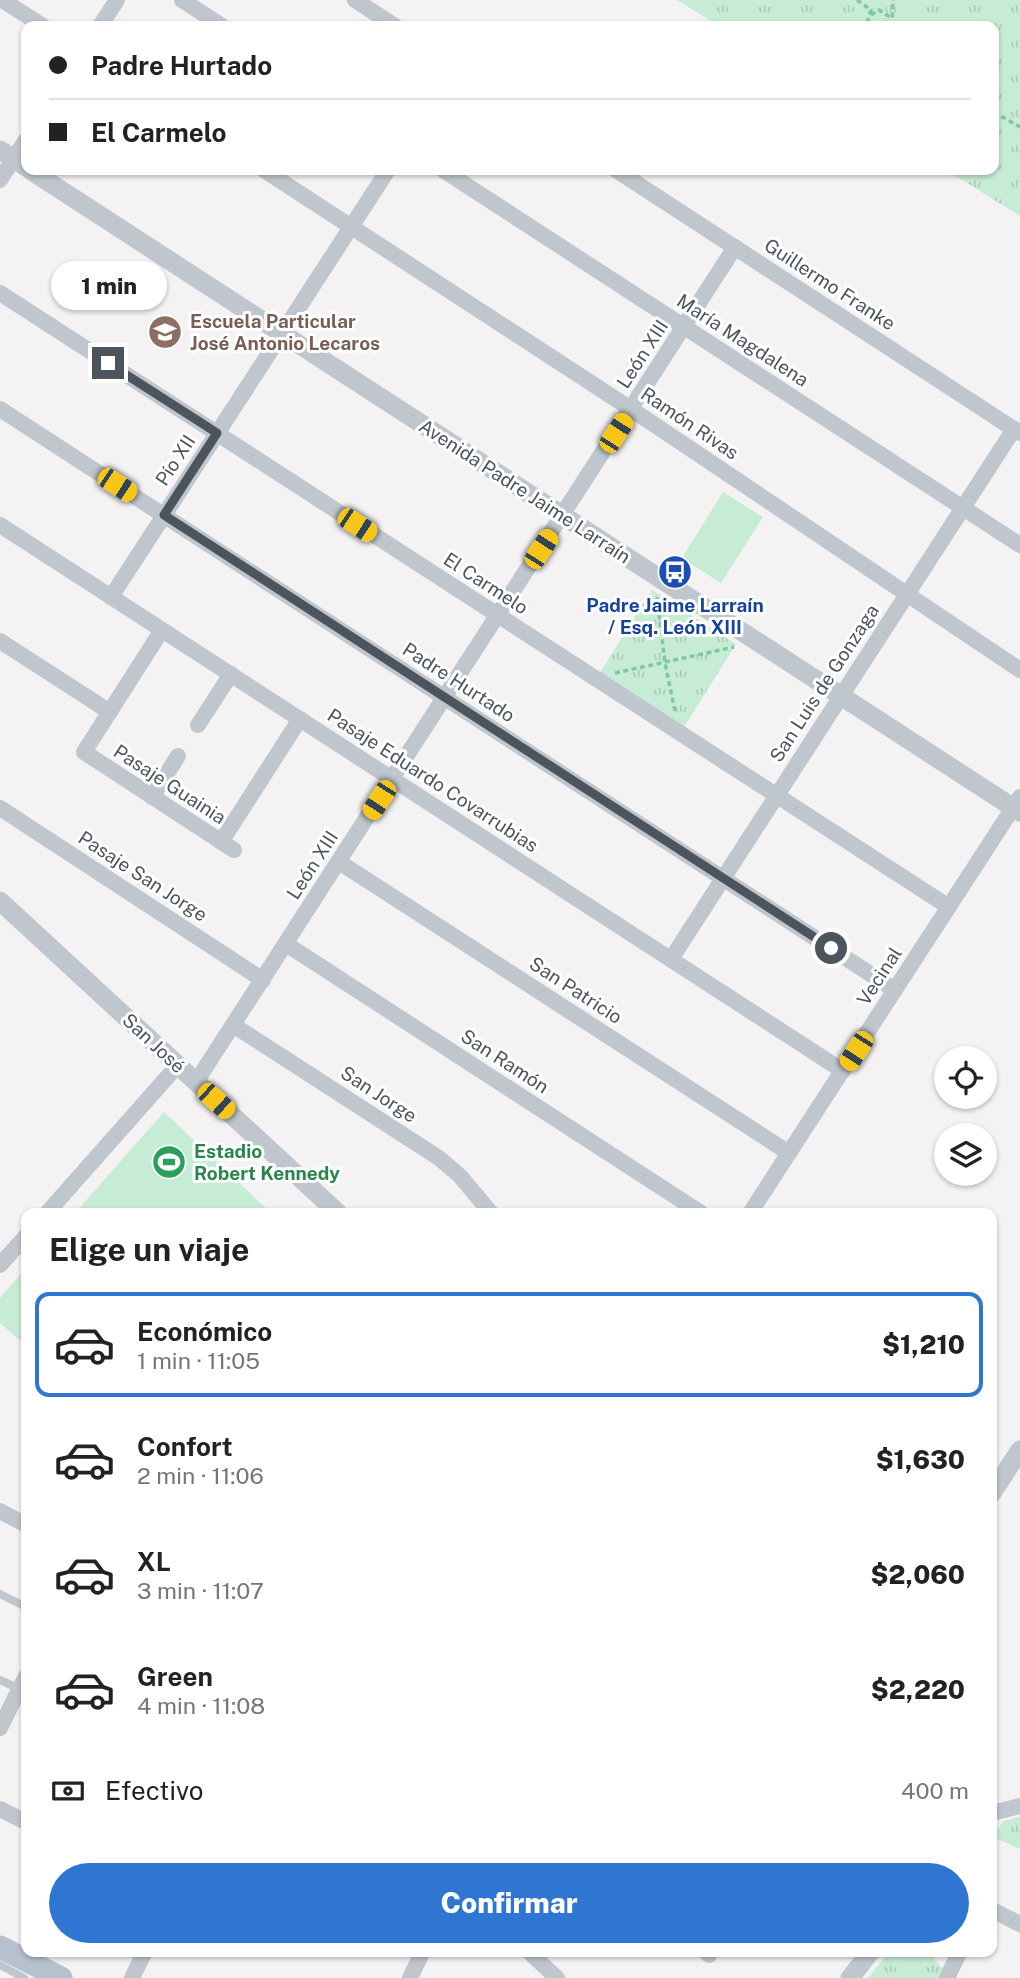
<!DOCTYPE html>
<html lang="es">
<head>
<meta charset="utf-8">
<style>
	body { margin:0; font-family:"Public Sans",sans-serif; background:#f6f6f6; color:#222; height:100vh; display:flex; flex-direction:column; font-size:26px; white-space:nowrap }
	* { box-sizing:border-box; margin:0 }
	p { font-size:23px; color:#767676 }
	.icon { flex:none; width:38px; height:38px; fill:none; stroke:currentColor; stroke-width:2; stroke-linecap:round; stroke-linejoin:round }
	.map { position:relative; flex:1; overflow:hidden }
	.drawer { position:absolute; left:21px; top:1208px; width:976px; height:749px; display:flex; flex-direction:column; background:#fff; border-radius:14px; box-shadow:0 2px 5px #0004 }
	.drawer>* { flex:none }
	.hud { position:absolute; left:21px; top:21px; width:978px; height:154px; border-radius:14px; box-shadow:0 2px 5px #0004; display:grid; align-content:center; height:154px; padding:0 28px; background:#fff }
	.tools { position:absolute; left:934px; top:1046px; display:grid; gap:14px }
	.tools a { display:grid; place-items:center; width:63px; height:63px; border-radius:50%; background:#fff; box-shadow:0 2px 5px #0004; font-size:35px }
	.end { position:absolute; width:32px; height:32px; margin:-16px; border:9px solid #4c555d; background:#fff; box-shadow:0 0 0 4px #fff }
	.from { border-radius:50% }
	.bubble { position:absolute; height:49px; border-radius:24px; background:#fff; box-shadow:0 2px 5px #0004; font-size:23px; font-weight:800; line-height:49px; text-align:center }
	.car { position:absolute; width:21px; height:42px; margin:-21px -10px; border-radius:9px; box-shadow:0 0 5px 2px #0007; background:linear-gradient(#f5c518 24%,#345 0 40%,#f5c518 0 76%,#345 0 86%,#f5c518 0) }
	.hud b { display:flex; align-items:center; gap:24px; height:66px; font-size:26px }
	.hud b+b { border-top:2px solid #e0e0e0 }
	.hud i { width:18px; height:18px; background:#222 }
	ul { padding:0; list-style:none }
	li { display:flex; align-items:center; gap:21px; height:105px; margin:0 14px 10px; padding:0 14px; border:4px solid transparent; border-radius:14px }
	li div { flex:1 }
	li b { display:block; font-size:26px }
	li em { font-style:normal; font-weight:800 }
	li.selected { border-color:#2e76d2 }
	li>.icon { width:63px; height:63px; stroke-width:1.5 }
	h2 { padding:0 28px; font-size:32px; line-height:84px }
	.pay { display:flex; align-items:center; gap:18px; height:77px; padding:0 28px; font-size:26px }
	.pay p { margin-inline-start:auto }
	.button { display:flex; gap:14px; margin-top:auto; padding:14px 28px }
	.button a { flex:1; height:80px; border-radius:42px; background:#2e76d2; color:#fff; font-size:28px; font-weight:800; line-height:80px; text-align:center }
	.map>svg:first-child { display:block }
	.grass { fill:url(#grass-tufts) }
	.pitch { fill:#c7ecd5 }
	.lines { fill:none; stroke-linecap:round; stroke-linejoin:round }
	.path { stroke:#82c6a4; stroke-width:3.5; stroke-dasharray:5 3.5; stroke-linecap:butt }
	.service { stroke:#bfc6cd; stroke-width:8 }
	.minor { stroke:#bfc6cd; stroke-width:16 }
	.tertiary { stroke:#bfc6cd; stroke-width:19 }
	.primary { stroke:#b5c1cd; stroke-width:23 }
	.route { stroke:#4c555d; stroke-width:9 }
	.labels { text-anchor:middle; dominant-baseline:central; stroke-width:6; stroke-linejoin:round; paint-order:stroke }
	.street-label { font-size:19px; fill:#4c555d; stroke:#fff }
	.education-label { font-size:19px; font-weight:bold; fill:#785e54; stroke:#fff; text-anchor:start }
	.transit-label { font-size:19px; font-weight:bold; fill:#164399; stroke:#fff }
	.leisure-label { font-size:19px; font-weight:bold; fill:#27864d; stroke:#fff; text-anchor:start }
</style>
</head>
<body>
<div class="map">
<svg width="1020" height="1978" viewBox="0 0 1020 1978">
	<defs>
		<pattern id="grass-tufts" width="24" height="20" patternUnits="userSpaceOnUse" patternTransform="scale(1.75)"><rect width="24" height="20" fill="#c7ecd5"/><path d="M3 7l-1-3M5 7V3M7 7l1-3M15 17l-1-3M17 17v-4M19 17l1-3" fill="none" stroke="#adccb9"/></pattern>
	</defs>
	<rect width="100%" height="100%" fill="#f4f2f2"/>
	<g class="grass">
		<path d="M677 0H1020V216L946 170H994V26H719Z"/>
		<path d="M652 590 736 644 681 732 596 679Z"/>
		<path d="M1020 1817V1849L993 1837 1003 1821Z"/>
		<path d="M890 1951H937L934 1959 943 1969 941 1978H868Z"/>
	</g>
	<g class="pitch">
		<path d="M723 492 763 517 721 583 682 558Z"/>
		<path d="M164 1112 271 1213H75Z"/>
		<path d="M26 1268V1346L0 1323V1298Z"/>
	</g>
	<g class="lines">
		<g class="path">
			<path d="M857 0 871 10 866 26"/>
			<path d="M871 15 879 10 890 17"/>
			<path d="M892 26 893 0"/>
			<path d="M994 112 1020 127"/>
			<path d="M657 597 665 663 675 711"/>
			<path d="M615 673 734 647"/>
		</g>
		<g class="service">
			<path d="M0 1594 26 1607"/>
			<path d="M0 1680 20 1689"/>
			<path d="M0 1965 24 1978"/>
		</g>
		<g class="minor">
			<path d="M2 0 43 26"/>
			<path d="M182 0 222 26"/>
			<path d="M355 0 395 26"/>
			<path d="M100 26 117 0"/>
			<path d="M264 170 631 409 1020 670"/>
			<path d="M443 170 1020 545"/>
			<path d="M616 170 1020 433"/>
			<path d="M0 180 26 140"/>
			<path d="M0 293 949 907"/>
			<path d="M0 409 895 990"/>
			<path d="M0 525 843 1071"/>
			<path d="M111 597 388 170"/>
			<path d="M162 630 84 752 234 850"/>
			<path d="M0 641 110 712"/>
			<path d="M198 725 231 674"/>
			<path d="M152 797 178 756"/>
			<path d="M0 808 263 980"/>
			<path d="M221 842 300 719"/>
			<path d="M339 862 789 1153"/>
			<path d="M286 944 701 1213"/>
			<path d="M671 959 1014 429"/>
			<path d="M233 1025 439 1158 460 1176 491 1213"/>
			<path d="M196 1082 735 247"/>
			<path d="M47 1213 178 1065"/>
			<path d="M750 1213 1020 797"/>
			<path d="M0 1265 26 1236"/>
			<path d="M0 1511 26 1525"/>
			<path d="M0 1728 26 1676"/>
			<path d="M0 1809 26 1822"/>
			<path d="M992 1813 1020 1806"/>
			<path d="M992 1910 1020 1924"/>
			<path d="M528 1951 557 1978"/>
			<path d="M705 1951 709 1955"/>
			<path d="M132 1978 145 1951"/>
			<path d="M410 1978 423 1951"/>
			<path d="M947 1978 960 1951"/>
		</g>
		<g class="tertiary">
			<path d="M0 150 26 167"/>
			<path d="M30 170 1020 812"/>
			<path d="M0 901 338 1213"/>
			<path d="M992 1493 1020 1450"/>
			<path d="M850 1978 871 1951"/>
		</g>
		<path class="primary" d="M0 1947 61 1978"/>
	</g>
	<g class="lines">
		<path class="route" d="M108 363 217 433 164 515 831 948"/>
	</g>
	<defs>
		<g id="school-disc" transform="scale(1.75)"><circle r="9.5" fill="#8d6e63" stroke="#fff"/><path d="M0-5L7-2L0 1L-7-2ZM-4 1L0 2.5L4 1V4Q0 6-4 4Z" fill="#fff"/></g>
		<g id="bus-disc" transform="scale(1.75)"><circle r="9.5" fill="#1a4fb4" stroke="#fff"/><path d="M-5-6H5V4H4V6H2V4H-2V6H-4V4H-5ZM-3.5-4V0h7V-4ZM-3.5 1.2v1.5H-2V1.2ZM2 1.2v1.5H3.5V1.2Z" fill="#fff"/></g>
		<g id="stadium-disc" transform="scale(1.75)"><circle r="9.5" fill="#2e9e5b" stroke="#fff"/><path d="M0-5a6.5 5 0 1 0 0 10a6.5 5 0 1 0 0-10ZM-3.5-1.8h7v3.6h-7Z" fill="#fff"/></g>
	</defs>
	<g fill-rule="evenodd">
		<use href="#school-disc" x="165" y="332"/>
		<use href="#bus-disc" x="675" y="572"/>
		<use href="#stadium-disc" x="169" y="1162"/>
	</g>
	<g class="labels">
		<g class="street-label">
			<text transform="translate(830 284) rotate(33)">Guillermo Franke</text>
			<text transform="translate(743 340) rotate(33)">María Magdalena</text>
			<text transform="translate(642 354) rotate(-57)">León XIII</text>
			<text transform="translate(690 423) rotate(34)">Ramón Rivas</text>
			<text transform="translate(175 460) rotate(-57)">Pío XII</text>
			<text transform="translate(525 491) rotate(33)">Avenida Padre Jaime Larraín</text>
			<text transform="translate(486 583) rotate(33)">El Carmelo</text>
			<text transform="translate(459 682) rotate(33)">Padre Hurtado</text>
			<text transform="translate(824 683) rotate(-57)">San Luis de Gonzaga</text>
			<text transform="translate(433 780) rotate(33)">Pasaje Eduardo Covarrubias</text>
			<text transform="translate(170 784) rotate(33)">Pasaje Guainia</text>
			<text transform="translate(312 865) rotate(-57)">León XIII</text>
			<text transform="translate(143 876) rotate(33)">Pasaje San Jorge</text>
			<text transform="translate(879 976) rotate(-57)">Vecinal</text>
			<text transform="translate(576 990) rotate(33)">San Patricio</text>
			<text transform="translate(154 1043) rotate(43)">San José</text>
			<text transform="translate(505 1061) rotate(33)">San Ramón</text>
			<text transform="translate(379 1094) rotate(33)">San Jorge</text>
		</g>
		<g class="education-label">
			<text x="190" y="321">Escuela Particular<tspan x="190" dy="22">José Antonio Lecaros</tspan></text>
		</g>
		<g class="transit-label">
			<text x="675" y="605">Padre Jaime Larraín<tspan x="675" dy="22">/ Esq. León XIII</tspan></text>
		</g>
		<g class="leisure-label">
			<text x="194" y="1151">Estadio<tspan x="194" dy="22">Robert Kennedy</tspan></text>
		</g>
	</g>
</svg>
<div class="tools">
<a><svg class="icon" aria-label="locate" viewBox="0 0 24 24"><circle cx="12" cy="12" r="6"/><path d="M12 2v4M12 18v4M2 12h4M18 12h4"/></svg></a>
<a><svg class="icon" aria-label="layers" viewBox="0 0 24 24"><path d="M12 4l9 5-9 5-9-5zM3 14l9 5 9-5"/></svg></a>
</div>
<i class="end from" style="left:831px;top:948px"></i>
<i class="end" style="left:108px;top:363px"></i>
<div class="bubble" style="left:51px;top:261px;width:116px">1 min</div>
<i class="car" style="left:616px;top:433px;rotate:33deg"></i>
<i class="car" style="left:117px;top:485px;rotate:123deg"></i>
<i class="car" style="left:357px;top:525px;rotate:123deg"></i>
<i class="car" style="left:541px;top:549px;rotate:33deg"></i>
<i class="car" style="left:379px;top:800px;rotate:213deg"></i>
<i class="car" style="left:856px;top:1051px;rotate:213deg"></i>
<i class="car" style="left:216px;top:1101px;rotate:132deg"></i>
<div class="hud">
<b><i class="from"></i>Padre Hurtado</b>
<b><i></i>El Carmelo</b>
</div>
<section class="drawer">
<h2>Elige un viaje</h2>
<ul>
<li class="selected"><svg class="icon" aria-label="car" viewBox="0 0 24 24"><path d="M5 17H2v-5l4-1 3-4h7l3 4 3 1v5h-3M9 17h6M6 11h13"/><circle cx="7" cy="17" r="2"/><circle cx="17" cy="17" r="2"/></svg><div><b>Económico</b><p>1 min · 11:05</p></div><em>$1,210</em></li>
<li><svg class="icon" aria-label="car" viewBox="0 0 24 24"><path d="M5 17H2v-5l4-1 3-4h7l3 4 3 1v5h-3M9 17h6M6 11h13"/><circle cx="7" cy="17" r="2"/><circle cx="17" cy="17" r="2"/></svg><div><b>Confort</b><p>2 min · 11:06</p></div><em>$1,630</em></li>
<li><svg class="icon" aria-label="car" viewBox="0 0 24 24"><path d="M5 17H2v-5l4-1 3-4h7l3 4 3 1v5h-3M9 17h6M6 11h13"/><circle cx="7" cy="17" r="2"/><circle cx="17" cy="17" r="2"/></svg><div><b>XL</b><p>3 min · 11:07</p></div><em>$2,060</em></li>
<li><svg class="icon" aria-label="car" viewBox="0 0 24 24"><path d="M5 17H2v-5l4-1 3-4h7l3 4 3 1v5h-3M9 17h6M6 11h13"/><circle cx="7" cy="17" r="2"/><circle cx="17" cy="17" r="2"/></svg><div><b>Green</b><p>4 min · 11:08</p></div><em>$2,220</em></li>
</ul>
<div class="pay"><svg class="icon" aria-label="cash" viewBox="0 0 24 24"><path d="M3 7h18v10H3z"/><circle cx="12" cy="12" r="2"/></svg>Efectivo<p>400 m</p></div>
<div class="button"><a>Confirmar</a></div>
</section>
</div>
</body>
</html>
